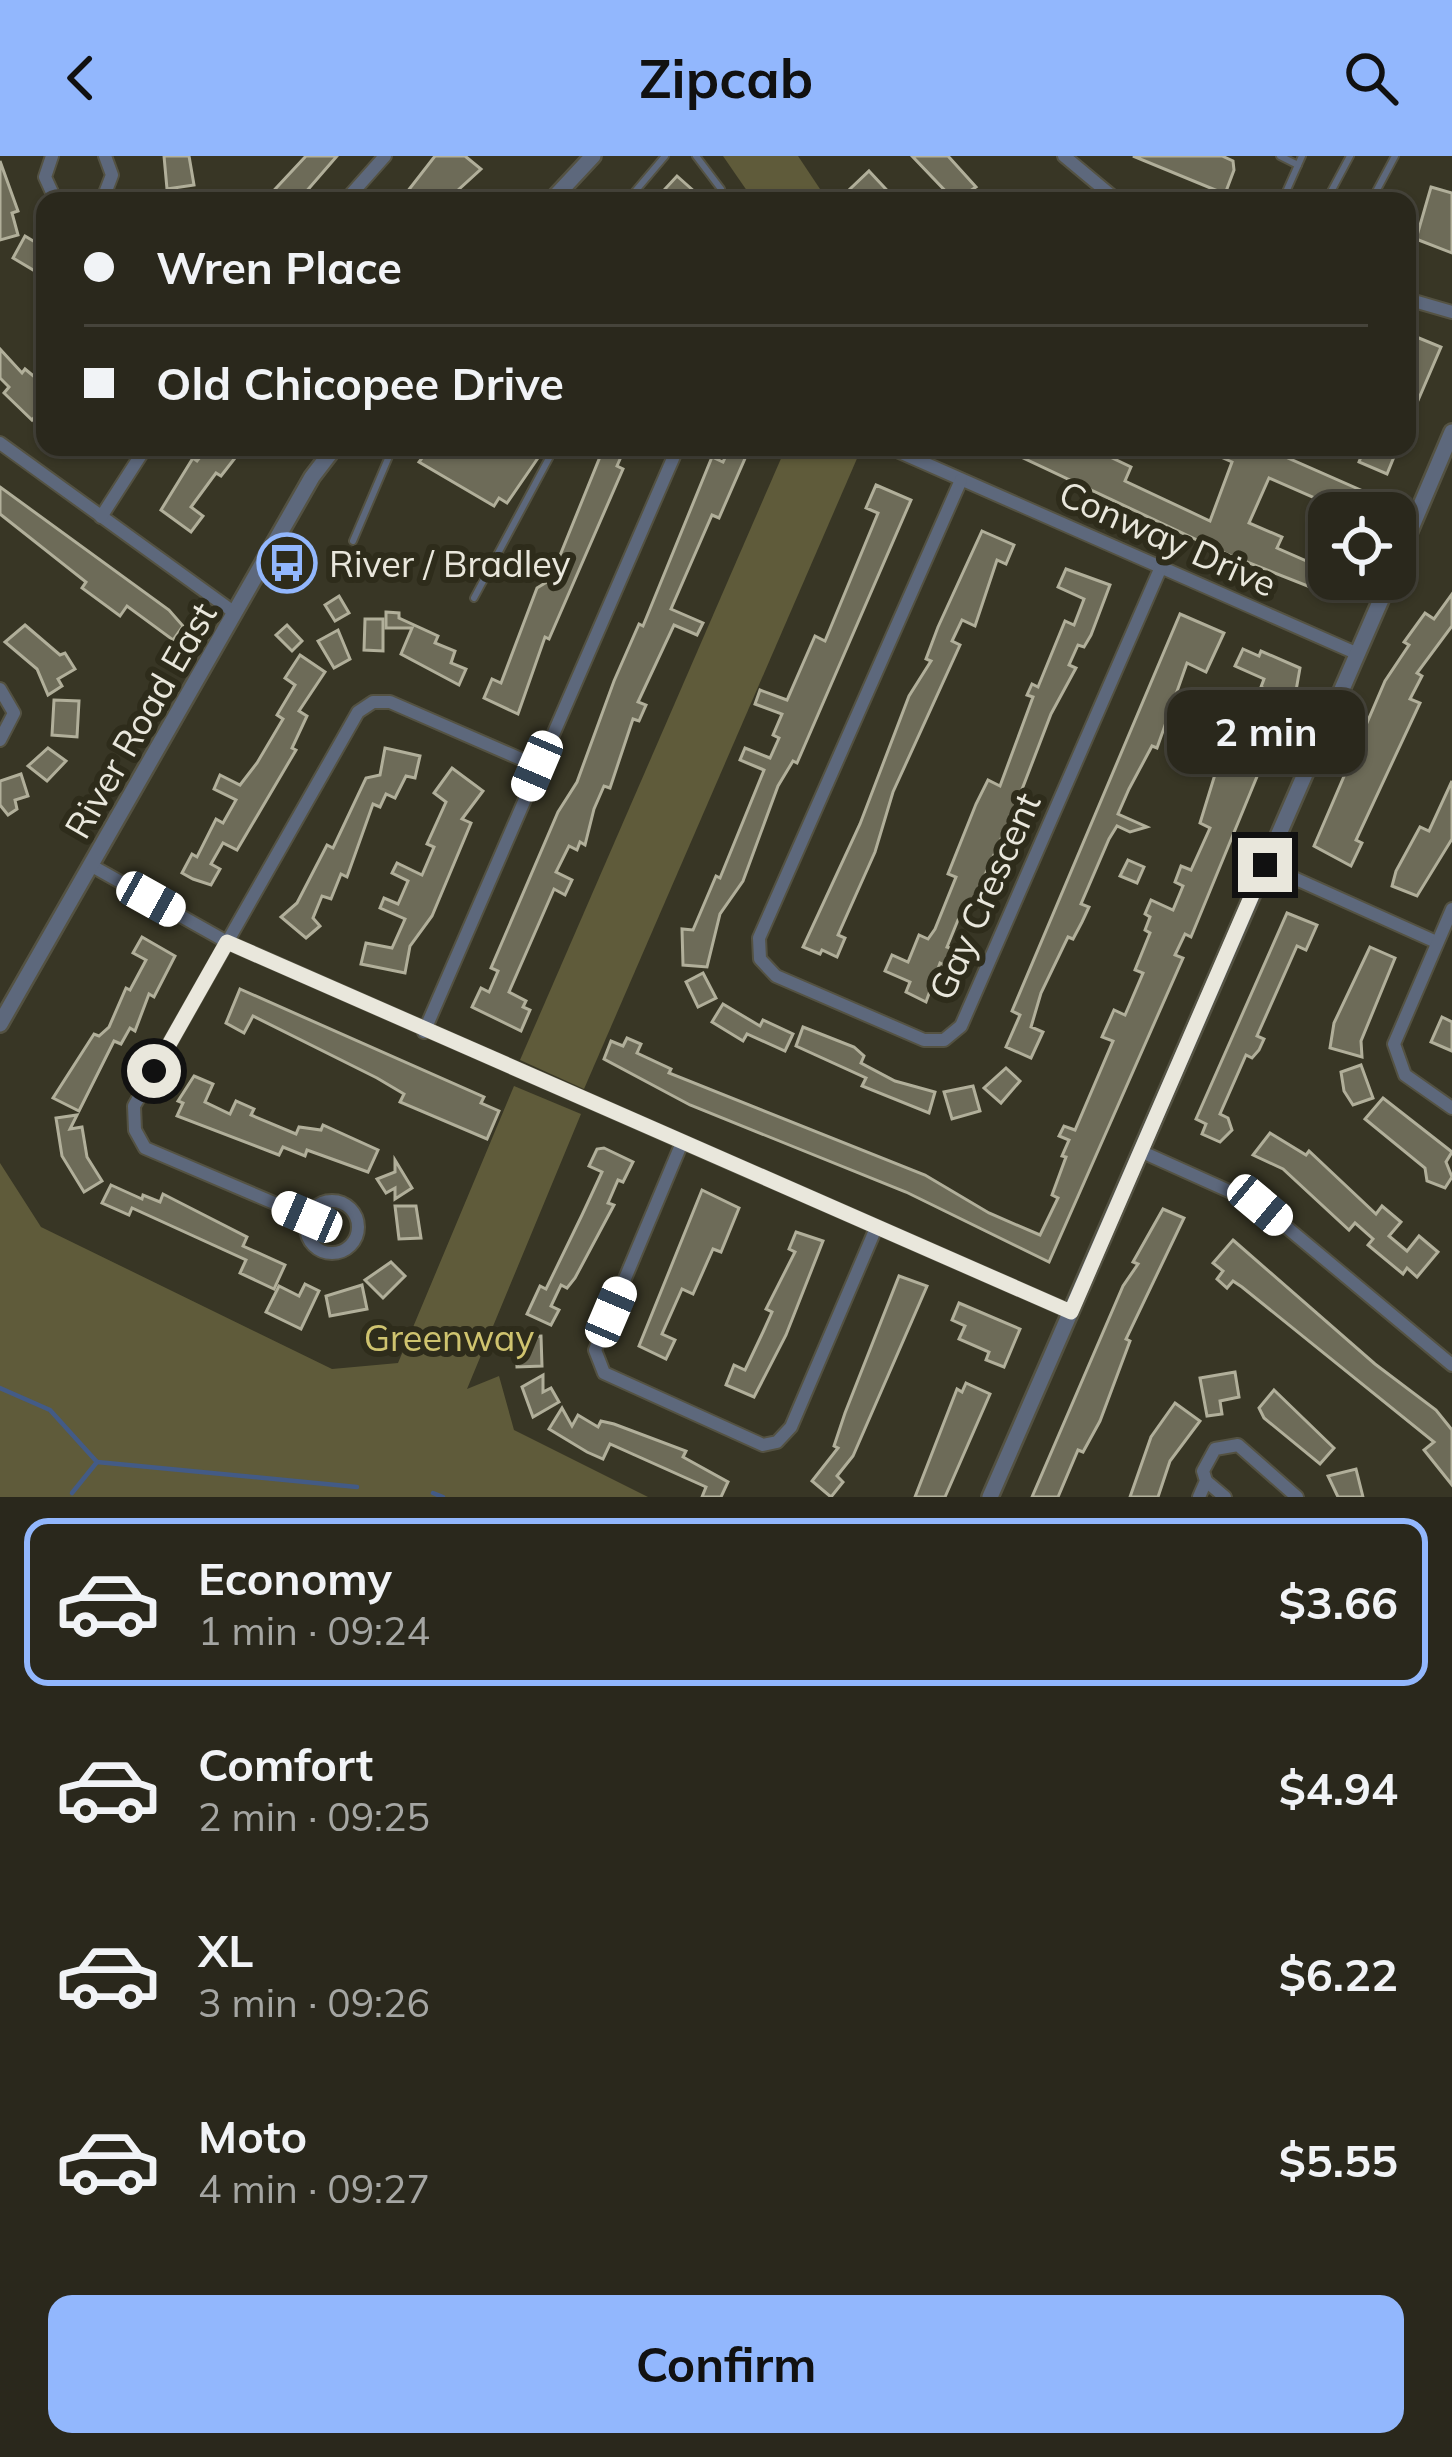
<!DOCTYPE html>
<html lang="en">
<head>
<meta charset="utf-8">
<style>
	body { margin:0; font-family:Mulish,sans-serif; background:#363429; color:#f1f3f6; height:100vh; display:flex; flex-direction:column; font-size:45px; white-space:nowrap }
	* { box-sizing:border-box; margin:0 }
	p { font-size:39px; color:#a5a6a3 }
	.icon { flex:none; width:66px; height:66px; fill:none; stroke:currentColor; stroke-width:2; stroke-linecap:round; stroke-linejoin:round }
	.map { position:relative; height:1341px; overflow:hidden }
	.details { display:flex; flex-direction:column; background:#2a281c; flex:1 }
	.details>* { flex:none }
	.banner { position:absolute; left:36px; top:36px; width:1380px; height:264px; border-radius:24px; box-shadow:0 3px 9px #0004,0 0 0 3px #46443b; display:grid; align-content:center; height:264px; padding:0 48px; background:#2a281c }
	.controls { position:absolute; left:1308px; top:336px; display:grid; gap:24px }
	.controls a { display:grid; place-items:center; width:108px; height:108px; border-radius:24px; background:#2a281c; box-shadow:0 3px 9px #0004,0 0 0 3px #46443b; font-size:60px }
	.end { position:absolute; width:54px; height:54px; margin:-27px; border:15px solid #e9e7dc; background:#111; box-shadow:0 0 0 6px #111 }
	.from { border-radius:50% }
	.bubble { position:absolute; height:84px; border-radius:24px; background:#2a281c; box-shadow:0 3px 9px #0004,0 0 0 3px #46443b; font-size:39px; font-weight:700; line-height:84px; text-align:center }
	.car { position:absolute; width:36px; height:72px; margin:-36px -18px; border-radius:15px; box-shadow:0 0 9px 3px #0007; background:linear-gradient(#fff 24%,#345 0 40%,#fff 0 76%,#345 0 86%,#fff 0) }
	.banner b { display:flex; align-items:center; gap:42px; height:114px; font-size:45px }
	.banner b+b { border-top:3px solid #46443b }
	.banner i { width:30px; height:30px; background:#f1f3f6 }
	ul { padding:21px 0 0; list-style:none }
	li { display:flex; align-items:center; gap:36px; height:168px; margin:0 24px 18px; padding:0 24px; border:6px solid transparent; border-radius:24px }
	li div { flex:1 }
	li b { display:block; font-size:45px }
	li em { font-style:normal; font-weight:700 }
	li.current { border-color:#92b7fd }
	li>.icon { width:108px; height:108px; stroke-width:1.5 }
	.button { display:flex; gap:24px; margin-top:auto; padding:24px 48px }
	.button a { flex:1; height:138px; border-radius:24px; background:#92b7fd; color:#111; font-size:48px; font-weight:700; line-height:138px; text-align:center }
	header { display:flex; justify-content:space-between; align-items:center; height:156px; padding:0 48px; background:#92b7fd; color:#111; font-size:54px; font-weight:700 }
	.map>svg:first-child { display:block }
	.green { fill:#5f5b3a }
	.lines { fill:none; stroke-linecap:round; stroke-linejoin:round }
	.stream { stroke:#435b86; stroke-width:4.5 }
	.building { fill:#6d6b58; stroke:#b1af9a; stroke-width:3 }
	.service-casing { stroke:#545242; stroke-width:10 }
	.minor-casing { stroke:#545242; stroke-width:16 }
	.tertiary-casing { stroke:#545242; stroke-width:20 }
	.service { stroke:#5d687c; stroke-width:6 }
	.minor { stroke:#5d687c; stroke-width:12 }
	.tertiary { stroke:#5d687c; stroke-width:15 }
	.route { stroke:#e9e7dc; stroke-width:15 }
	.labels { text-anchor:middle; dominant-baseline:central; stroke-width:12; stroke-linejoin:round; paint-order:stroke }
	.street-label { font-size:36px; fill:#e9e7dc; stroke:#2e2c1b }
	.poi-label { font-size:36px; fill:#e9e7dc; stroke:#2e2c1b; text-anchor:start }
	.park-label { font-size:36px; fill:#cfc36f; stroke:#2e2c1b }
</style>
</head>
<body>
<header><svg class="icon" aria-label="back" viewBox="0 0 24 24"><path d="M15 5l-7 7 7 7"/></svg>Zipcab<svg class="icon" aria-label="search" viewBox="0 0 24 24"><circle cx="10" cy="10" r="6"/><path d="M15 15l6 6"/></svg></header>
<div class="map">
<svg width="1452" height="1341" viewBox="0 0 1452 1341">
	<rect width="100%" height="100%" fill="#383625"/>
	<g class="green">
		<path d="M723 0H798L828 45H754Z"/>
		<path d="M786 291H862L584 933 520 904Z"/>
		<path d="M514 930 581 958 467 1233 499 1220 514 1274 648 1341H0V1007L41 1071 332 1213 398 1207Z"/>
	</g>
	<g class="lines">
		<g class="stream">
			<path d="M0 1232 50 1254 97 1306"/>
			<path d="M97 1306 357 1331"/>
			<path d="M72 1337 97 1306"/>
			<path d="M433 1337 443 1341"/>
		</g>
	</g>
	<g class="building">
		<path d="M164 0H189L194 29 167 33Z"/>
		<path d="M306 0H337L298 45H264Z"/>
		<path d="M435 0H465L481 13 446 45H400Z"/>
		<path d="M912 0H948L976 31 955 45Z"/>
		<path d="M1133 0H1222L1233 5 1234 14 1225 38Z"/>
		<path d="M0 5 18 55 12 57 18 79 0 84Z"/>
		<path d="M869 15 897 45H862L850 33Z"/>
		<path d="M677 20 705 45H654Z"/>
		<path d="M1431 31 1452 37V97L1416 83Z"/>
		<path d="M25 80 45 92V121L13 102Z"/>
		<path d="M1414 180 1441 191 1407 270V197Z"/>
		<path d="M0 193 22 217 25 213 42 227 35 235 45 249 32 264 4 237 9 231 0 222Z"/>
		<path d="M208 291H232L228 297 235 302 221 320 216 317 191 351 203 360 191 376 161 354 193 302 197 305Z"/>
		<path d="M430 291H531L528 295 538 302 507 347 499 342 494 350 419 306Z"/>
		<path d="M604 291 624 294 617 310 623 313 549 483 545 481 518 558 484 542 492 523 501 527 537 432 550 424Z"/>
		<path d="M730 291H750L719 362 712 359 671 453 703 467 697 479 674 469 638 546 646 549 639 565 633 563 610 632 604 630 594 653 585 689 580 686 577 694 569 690 556 716 572 724 565 739 554 733 509 836 526 845 523 851 530 854 521 875 472 851 481 832 489 836 498 815 491 812 558 656 577 626 614 525 639 468 643 470 712 301 723 306Z"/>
		<path d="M1000 291H1089L1131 311 1125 325 1210 365 1232 306 1198 291H1263L1381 343 1375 357H1349L1269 322 1249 367 1282 381 1277 392 1329 415V423H1346L1338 442 1229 399Z"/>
		<path d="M1365 291H1398L1387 318 1359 306Z"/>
		<path d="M876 329 911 344 797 607 793 605 778 630 743 725 720 758 707 811 683 809 682 773 693 774 716 720 720 722 764 614 740 604 745 592 770 602 779 582 773 579 782 558 755 548 760 534 787 544 815 480 825 485 878 357 866 352Z"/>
		<path d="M0 331 169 454 183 470 173 484 127 450 120 460 82 432 86 426 0 358Z"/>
		<path d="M982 375 1014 389 1006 408 997 404 975 470 962 464 952 485 960 489 893 636 875 696 838 779 845 782 837 801 822 794 820 798 803 791 860 668 909 540 931 505 926 503 938 471Z"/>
		<path d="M1066 413 1110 429 1091 479 1084 491 1078 489 1069 509 1076 512 1051 558 1016 649 964 766 958 764 947 791 953 793 946 810 940 807 926 846 906 836 910 826 885 815 892 799 908 806 919 779 928 783 935 773 956 721 948 718 976 648 988 624 1000 630 1033 541 1027 539 1032 528 1038 531 1065 465 1074 469 1084 443 1058 431Z"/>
		<path d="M1452 438V470L1417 517 1422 520 1410 543 1420 547 1356 684 1362 687 1351 710 1314 690 1385 525 1409 489 1404 486 1425 457 1434 463Z"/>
		<path d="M339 440 349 457 335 465 325 449Z"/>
		<path d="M386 456 399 457V462L438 480 435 487 455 495 451 507 466 513 459 529 401 498 412 472H386Z"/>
		<path d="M1180 458 1224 477 1206 516 1187 507 1157 592 1152 590 1129 633 1118 658 1147 671 1130 676 1117 670 1109 683 1081 748 1089 751 1082 766 1073 783 1068 781 1041 837 1031 871 1043 876 1031 902 1006 891 1020 859 1012 855Z"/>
		<path d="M365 463H383V495L364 494Z"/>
		<path d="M25 469 60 499 65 497 75 513 58 523 62 530 48 539 37 513 5 486Z"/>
		<path d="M287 469 302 485 292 495 276 479Z"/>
		<path d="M338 474 350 503 334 512 318 485Z"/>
		<path d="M1243 493 1259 500 1261 495 1300 512 1294 546 1261 531 1264 523 1235 510Z"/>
		<path d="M300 499 325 516 299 555 307 560 292 592 296 594 237 694 223 687 211 708 220 713 211 729 193 723 182 717 192 698 197 701 216 663 223 667 236 644 214 633 220 619 240 629 257 607 283 563 277 559 295 529 285 522Z"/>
		<path d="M54 544 79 545 77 581 52 579Z"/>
		<path d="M1251 567 1273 577 1268 588 1275 591 1267 608 1263 606 1191 781 1185 778 1175 799 1183 802 1049 1106 906 1036 690 949 604 903 611 885 623 890 627 882 641 888 637 897 671 913 669 917 925 1019 989 1057 1040 1079 1058 1042 1052 1039 1066 1001 1062 1000 1069 984 1059 980 1064 970 1075 974 1113 885 1102 881 1114 854 1125 859 1143 817 1135 814 1150 777 1145 774 1150 761 1145 758 1151 744 1173 754 1183 730 1175 726 1181 710 1191 714 1210 672 1200 667 1221 599 1235 605Z"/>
		<path d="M48 592 66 605 47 625 28 610Z"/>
		<path d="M385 592 420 600 415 622 406 620 395 642 386 638 380 651 373 648 347 721 341 718 331 743 322 740 313 762 320 770 306 782 281 761 297 747 327 689 333 692 366 622 380 619Z"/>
		<path d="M452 612 483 635 462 663 471 667 432 760 410 790 405 817 361 808 366 787 392 792 405 763 380 752 384 742 398 748 408 725 392 717 397 707 422 719 434 691 427 688 446 646 434 637Z"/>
		<path d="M21 618 28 640 15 644 17 653 8 659 0 649V625Z"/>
		<path d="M1452 625V683L1417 740 1392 730 1396 715 1420 671 1429 675Z"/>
		<path d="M1128 704 1144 711 1137 727 1120 720Z"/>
		<path d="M1287 757 1317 769 1306 794 1297 790 1257 880 1264 883 1259 894 1252 902 1246 899 1220 958 1228 962 1232 974 1220 986 1202 978 1206 968 1196 963Z"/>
		<path d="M142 781 175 800 154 841 149 838 135 875 130 872 121 888 114 885 79 955 53 942 94 878 99 880 109 871 126 832 130 834 146 804 133 797Z"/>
		<path d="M1370 791 1395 802 1361 885 1362 901 1330 892 1334 867Z"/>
		<path d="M703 817 716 842 698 851 686 826Z"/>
		<path d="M240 833 484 941 481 947 499 955 487 983 400 946 404 938 377 922 253 860 244 877 226 867Z"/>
		<path d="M723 848 760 870 763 864 793 878 785 895 747 878 743 885 712 866Z"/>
		<path d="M1442 861 1452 866V895L1431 886Z"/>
		<path d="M803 871 854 891 864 900 861 907 895 925 935 936 929 957 862 930 866 922 796 890Z"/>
		<path d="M1361 909 1373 942 1353 949 1344 935 1341 916Z"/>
		<path d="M1006 912 1020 925 1001 947 984 932Z"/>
		<path d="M194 920 213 928 205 946 230 958 236 945 254 953 251 959 296 978 299 971 321 974 323 969 378 994 368 1016 307 994 305 1000 283 991 279 999 177 960 183 947 178 945Z"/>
		<path d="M973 930 980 955 952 963 944 936Z"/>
		<path d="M1383 942 1452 996 1446 1006 1452 1021 1445 1032 1427 1025 1425 1012 1365 963Z"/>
		<path d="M77 959 70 973 82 971 87 1001 102 1025 84 1036 62 1000 56 962Z"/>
		<path d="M1270 977 1306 999 1309 995 1376 1058 1382 1050 1401 1066 1389 1080 1407 1095 1419 1080 1438 1096 1417 1121 1407 1112 1403 1118 1368 1089 1373 1083 1355 1067 1349 1074 1283 1013 1253 999Z"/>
		<path d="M604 992 633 1006 623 1026 618 1024 608 1047 614 1049 575 1122 567 1132 561 1129 551 1150 559 1154 551 1169 527 1158 540 1130 546 1133 582 1059 602 1016 589 1010 597 993Z"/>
		<path d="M395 1004 412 1032 395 1043V1032L386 1037 377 1023 395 1016Z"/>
		<path d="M111 1029 142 1043 143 1039 160 1046 163 1038 247 1081 243 1090 285 1109 274 1133 240 1117 246 1104 132 1052 129 1059 102 1047Z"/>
		<path d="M702 1034 739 1052 721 1096 713 1093 693 1138 682 1133 662 1178 675 1184 666 1203 639 1190Z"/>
		<path d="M395 1050H416L421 1082 399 1083Z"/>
		<path d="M1163 1053 1184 1062 1126 1183 1130 1185 1100 1265 1083 1296 1078 1294 1058 1341H1032L1123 1130 1138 1108 1133 1106Z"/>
		<path d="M796 1076 823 1085 786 1179 754 1241 726 1229 734 1209 745 1214 763 1176 772 1156 766 1153 795 1096 789 1093Z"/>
		<path d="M1233 1084 1375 1208 1436 1254 1452 1274V1329L1424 1294 1434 1286 1242 1131 1233 1125 1227 1132 1217 1123 1223 1115 1213 1107Z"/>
		<path d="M391 1106 405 1120 383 1142 365 1124Z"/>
		<path d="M899 1120 927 1130 853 1300 837 1320 843 1326 831 1341 812 1325 838 1292 834 1290 845 1257Z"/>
		<path d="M305 1128 319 1135 301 1173 266 1156 279 1130 299 1140Z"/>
		<path d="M362 1129 367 1153 330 1160 326 1140Z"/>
		<path d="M959 1147 1020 1173 1004 1211 986 1204 989 1196 959 1183 965 1170 952 1164Z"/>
		<path d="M541 1180 542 1210 517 1211 516 1181Z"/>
		<path d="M1235 1216 1239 1241 1220 1245 1222 1258 1207 1260 1200 1222Z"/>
		<path d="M543 1219V1236L551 1232 559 1246 533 1261 522 1231Z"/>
		<path d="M966 1227 990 1238 945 1341H915L957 1233 962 1236Z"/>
		<path d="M1274 1234 1334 1292 1320 1308 1264 1262 1259 1252Z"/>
		<path d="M1175 1247 1200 1265 1170 1305 1158 1341H1130L1151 1281Z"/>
		<path d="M562 1252 572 1270 578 1259 598 1271 601 1265 614 1268 686 1295 683 1301 728 1326 721 1341H702L706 1331 610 1288 603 1303 587 1296 549 1273Z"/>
		<path d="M1356 1313 1363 1341H1338L1328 1320Z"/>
	</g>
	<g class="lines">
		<g class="service-casing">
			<g id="service">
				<path d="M696 0 721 33"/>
				<path d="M1280 0 1298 9"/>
				<path d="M627 45 665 0"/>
				<path d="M1282 45 1302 0"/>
				<path d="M1326 45 1350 0"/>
				<path d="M1371 45 1395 0"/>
				<path d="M353 385 393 291"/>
				<path d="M474 442 555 291"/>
			</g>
		</g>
		<g class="minor-casing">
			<g id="minor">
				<path d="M52 0 45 21 56 45"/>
				<path d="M1064 0 1118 45"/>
				<path d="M102 45 112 19 105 0"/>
				<path d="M345 45 385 0"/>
				<path d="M1407 143 1452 156"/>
				<path d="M0 287 235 457"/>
				<path d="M888 291 1358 498"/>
				<path d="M961 324 759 782 760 803 776 820 924 884H944L961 870 1161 411"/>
				<path d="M101 361 146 291"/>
				<path d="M0 533 14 557 0 584"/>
				<path d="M1265 709 1434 785"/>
				<path d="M92 710 227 786 1071 1156"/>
				<path d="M1452 753 1394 888 1405 919 1452 952"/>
				<path d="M424 876 678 291"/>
				<path d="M681 989 595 1194 604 1217 763 1289 777 1286 791 1271 876 1072"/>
				<path d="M1140 995 1260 1049 1452 1209"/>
				<circle cx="332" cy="1071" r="26"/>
				<path d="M307 1061 145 992 135 974 134 950 358 556 373 546H390L537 610"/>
				<path d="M1206 1325 1225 1341"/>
				<path d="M1199 1341 1206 1325 1203 1315 1215 1293 1238 1289 1297 1341"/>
			</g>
		</g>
		<g class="tertiary-casing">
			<g id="tertiary">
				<path d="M551 45 593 0"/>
				<path d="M1395 410 1452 276"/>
				<path d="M0 868 312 321 335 291"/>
				<path d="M990 1341 1390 423"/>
			</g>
		</g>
		<use href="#service" class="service"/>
		<use href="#minor" class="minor"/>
		<use href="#tertiary" class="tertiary"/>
	</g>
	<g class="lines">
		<path class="route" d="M154 915 227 786 1071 1156 1265 709"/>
	</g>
	<defs>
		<g id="bus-ring" transform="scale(3)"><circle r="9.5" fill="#2e2c1b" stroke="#92b7fd" stroke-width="1.5"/><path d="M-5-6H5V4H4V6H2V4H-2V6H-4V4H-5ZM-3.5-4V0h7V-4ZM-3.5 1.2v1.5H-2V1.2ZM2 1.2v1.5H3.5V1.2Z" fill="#92b7fd"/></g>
	</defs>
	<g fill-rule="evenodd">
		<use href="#bus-ring" x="287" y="407"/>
	</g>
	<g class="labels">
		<g class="street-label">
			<text transform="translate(1168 382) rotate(24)">Conway Drive</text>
			<text transform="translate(140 564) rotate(-60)">River Road East</text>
			<text transform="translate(984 740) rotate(-66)">Gay Crescent</text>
		</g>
		<g class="poi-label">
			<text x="329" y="407">River / Bradley</text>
		</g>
		<g class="park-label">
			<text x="449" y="1181">Greenway</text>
		</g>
	</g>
</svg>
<div class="controls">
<a><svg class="icon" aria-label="locate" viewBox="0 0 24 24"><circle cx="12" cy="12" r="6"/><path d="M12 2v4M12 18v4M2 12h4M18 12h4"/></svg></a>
</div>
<i class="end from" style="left:154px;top:915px"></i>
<i class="end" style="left:1265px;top:709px"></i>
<div class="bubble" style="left:1167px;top:534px;width:198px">2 min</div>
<i class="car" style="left:537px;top:610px;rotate:203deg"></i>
<i class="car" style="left:151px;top:743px;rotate:119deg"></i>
<i class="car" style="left:1260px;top:1049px;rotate:130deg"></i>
<i class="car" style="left:307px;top:1061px;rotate:293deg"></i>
<i class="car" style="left:611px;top:1156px;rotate:23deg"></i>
<div class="banner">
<b><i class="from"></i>Wren Place</b>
<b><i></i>Old Chicopee Drive</b>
</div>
</div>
<section class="details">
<ul>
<li class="current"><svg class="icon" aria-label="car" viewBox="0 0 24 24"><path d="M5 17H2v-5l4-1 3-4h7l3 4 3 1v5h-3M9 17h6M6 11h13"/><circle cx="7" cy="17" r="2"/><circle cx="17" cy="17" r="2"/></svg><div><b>Economy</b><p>1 min · 09:24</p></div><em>$3.66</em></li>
<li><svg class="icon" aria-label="car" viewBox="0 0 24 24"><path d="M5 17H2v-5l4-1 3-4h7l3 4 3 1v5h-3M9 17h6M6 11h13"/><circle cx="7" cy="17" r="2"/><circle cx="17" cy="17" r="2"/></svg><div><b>Comfort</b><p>2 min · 09:25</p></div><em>$4.94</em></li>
<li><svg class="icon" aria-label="car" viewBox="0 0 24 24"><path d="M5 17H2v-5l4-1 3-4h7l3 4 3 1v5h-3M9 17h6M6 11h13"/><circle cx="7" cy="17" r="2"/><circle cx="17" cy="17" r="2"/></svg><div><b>XL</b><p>3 min · 09:26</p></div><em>$6.22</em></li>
<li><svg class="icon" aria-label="car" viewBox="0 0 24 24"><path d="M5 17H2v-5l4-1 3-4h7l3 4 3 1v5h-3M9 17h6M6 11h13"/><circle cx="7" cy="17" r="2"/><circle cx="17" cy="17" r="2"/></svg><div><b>Moto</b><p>4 min · 09:27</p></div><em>$5.55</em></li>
</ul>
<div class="button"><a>Confirm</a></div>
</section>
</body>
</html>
